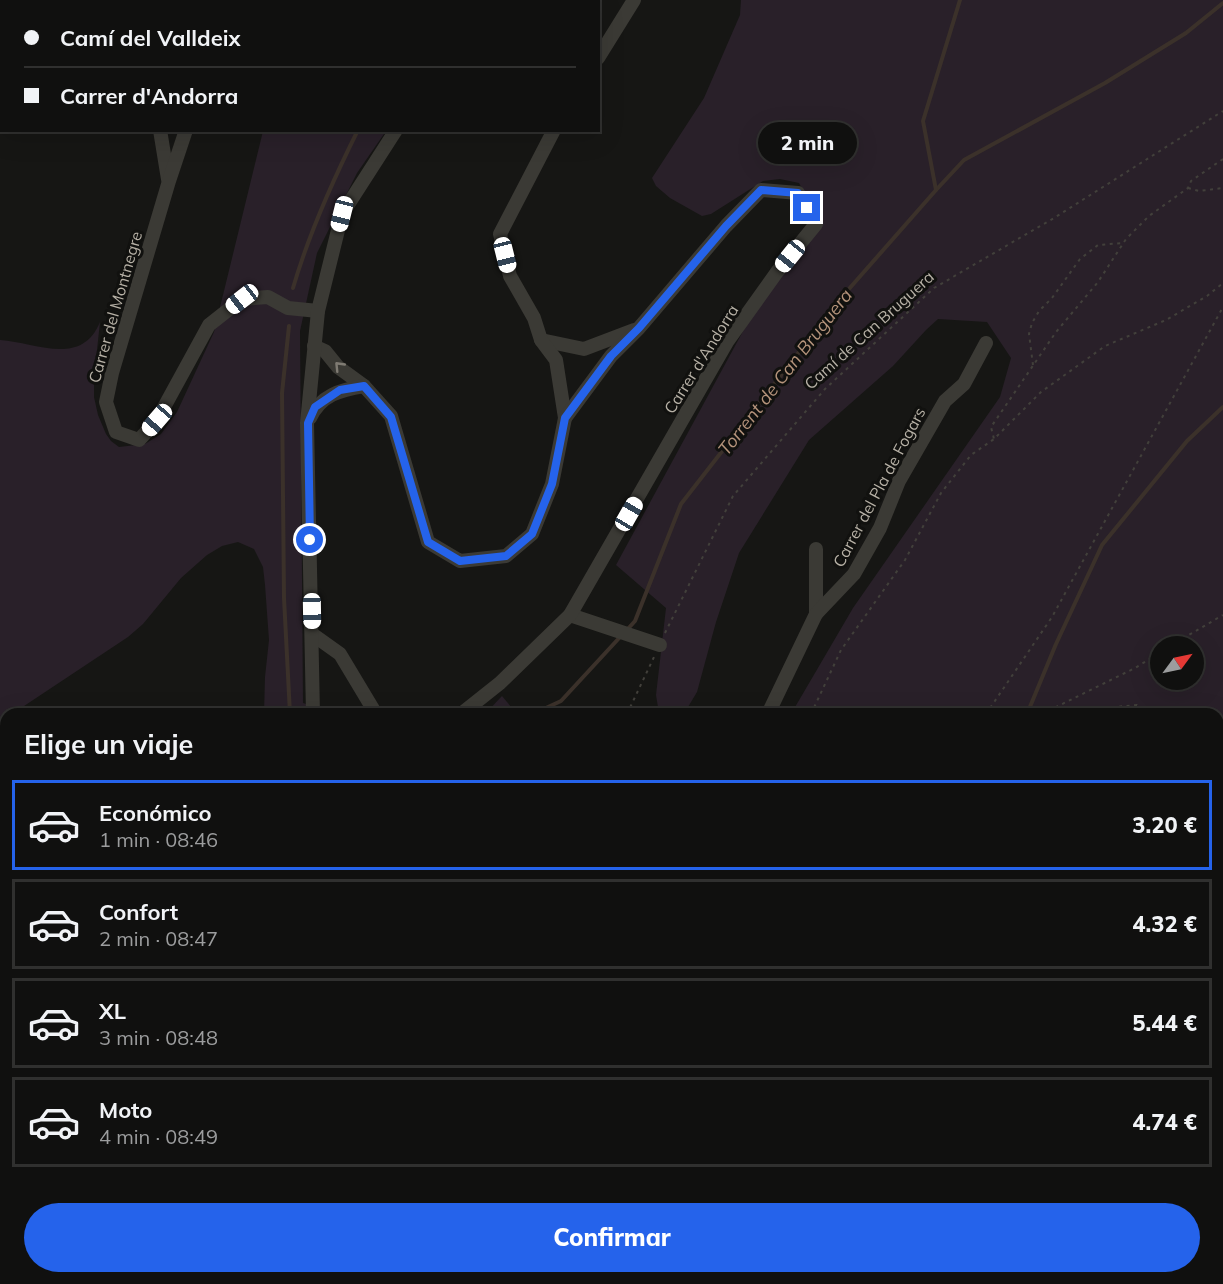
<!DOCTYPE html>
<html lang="es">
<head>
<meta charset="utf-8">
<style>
	body { margin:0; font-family:Mulish,sans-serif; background:#191918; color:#f1f3f6; height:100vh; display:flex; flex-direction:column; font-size:22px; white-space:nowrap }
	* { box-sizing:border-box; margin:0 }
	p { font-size:20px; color:#9c9d9e }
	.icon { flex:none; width:33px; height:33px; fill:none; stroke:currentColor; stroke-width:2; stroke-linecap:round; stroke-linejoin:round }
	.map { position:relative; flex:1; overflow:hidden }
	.sheet { position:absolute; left:0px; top:708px; width:1224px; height:576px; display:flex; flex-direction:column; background:#10100f; border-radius:18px 18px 0 0; box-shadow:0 6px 24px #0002,0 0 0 2px #30302f }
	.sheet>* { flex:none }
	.banner { position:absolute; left:0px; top:0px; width:600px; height:132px; box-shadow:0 6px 24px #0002,0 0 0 2px #30302f; display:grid; align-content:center; height:132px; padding:0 24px; background:#10100f }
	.needle { width:39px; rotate:57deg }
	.buttons { position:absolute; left:1150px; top:636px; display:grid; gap:12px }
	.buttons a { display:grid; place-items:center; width:54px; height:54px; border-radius:50%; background:#10100f; box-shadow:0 6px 24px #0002,0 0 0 2px #30302f; font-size:30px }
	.end { position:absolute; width:27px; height:27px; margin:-14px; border:8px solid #2563eb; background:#fff; box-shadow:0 0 0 3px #fff }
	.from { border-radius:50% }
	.bubble { position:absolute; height:42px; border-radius:21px; background:#10100f; box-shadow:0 6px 24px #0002,0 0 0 2px #30302f; font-size:20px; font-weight:800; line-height:42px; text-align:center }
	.car { position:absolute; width:18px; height:36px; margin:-18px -9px; border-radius:8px; box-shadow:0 0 4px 2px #0007; background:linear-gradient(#fff 24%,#345 0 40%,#fff 0 76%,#345 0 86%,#fff 0) }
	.banner b { display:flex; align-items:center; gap:21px; height:57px; font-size:22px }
	.banner b+b { border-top:2px solid #30302f }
	.banner i { width:15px; height:15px; background:#f1f3f6 }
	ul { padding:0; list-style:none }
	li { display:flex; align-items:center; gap:18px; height:90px; margin:0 12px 9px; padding:0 12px; border:3px solid #30302f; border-radius:0px }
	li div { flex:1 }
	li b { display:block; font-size:22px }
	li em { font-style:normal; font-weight:800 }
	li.current { border-color:#2563eb }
	li>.icon { width:54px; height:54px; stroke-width:1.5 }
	h2 { padding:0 24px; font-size:27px; line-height:72px }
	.action { display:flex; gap:12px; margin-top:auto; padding:12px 24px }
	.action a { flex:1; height:69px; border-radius:36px; background:#2563eb; color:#fff; font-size:24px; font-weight:800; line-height:69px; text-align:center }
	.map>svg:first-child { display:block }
	.green { fill:#292029; fill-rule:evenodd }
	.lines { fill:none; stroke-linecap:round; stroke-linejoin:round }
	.stream { stroke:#3b312a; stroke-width:4 }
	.path { stroke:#42403b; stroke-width:2; stroke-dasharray:3 4.5; stroke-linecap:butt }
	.minor { stroke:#3b3a35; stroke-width:14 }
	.oneway { stroke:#7f7b73 }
	.route { stroke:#2563eb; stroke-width:8 }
	.labels { text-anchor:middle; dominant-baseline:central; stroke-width:6; stroke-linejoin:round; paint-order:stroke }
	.street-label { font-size:16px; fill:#b7b1a6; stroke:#11110f }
	.water-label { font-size:18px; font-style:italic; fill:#b4937b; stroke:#11110f }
</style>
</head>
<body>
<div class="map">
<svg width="1223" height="1284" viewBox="0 0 1223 1284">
	<rect width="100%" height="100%" fill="#161614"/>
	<g class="green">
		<path d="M741 0H1223V841L1218 833V714H791L853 608 1000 397 1011 358 987 322 938 319 926 330 893 366 809 440 739 553 716 622 697 692 688 707 680 714 659 713 656 695 666 608 616 565 754 311 820 221 799 183 780 179 763 181 711 214 702 216 670 198 656 186 652 178 704 98 740 15ZM1161 646H1194V680H1161Z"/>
		<path d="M263 131H386L357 173 317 253 300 331 303 703 338 714H264L265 677 269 640 265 585 263 567 254 549 238 542 222 546 207 555 181 578 143 624 128 637 12 714H6V720L0 727V340C35 342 81 368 100 322L94 378V397L98 415 106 434 111 441 119 447 145 444 161 434 177 412 214 332Z"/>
		<path d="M502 696 517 714H485Z"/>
		<path d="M0 790 6 797V873L0 877Z"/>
		<path d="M1223 921V1284H1049L1039 1278H1218V928Z"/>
		<path d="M6 1033V1278H24L11 1284H0V1039Z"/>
	</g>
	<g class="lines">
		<g class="stream">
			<path d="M451 2 453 0"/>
			<path d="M936 190 964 160 1105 83 1186 33 1223 3"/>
			<path d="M293 288C309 233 332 182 358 130"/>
			<path d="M289 326 282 393 284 598 290 714"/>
			<path d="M626 631 635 621 681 504 841 298 936 190 923 121 960 0"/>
			<path d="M533 714 561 701 621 636"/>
			<path d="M1027 714 1056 644 1102 545 1187 441 1223 407"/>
			<path d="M0 1069 6 1063"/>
		</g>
		<g class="path">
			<path d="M1223 159 1191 181 1188 188 1149 216 1126 239 1098 282 1056 332 991 427 994 439 1041 392 1105 346 1166 320 1207 296 1223 283"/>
			<path d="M1188 188 1199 191 1223 188"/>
			<path d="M1033 365 1029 334 1032 323 1039 311 1052 298 1080 259 1098 245 1123 243"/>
			<path d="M665 633 733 496 825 389 934 288 1054 218 1223 111"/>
			<path d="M1170 646 1223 615"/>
			<path d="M627 714 654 657"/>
			<path d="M811 714 841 650 905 560 941 493 971 455 994 439"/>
			<path d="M986 714 1052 617 1223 307"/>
			<path d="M1042 714 1135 668 1161 652"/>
			<path d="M1098 714 1115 707 1137 705 1144 714"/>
			<path d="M1218 792 1223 795"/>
			<path d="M369 1284 376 1278"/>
			<path d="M596 1284 602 1278"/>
		</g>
		<g class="minor">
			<path d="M130 0 131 2"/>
			<path d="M209 0V2"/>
			<path d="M228 2 229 0"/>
			<path d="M482 2 483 0"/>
			<path d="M598 58 634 0"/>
			<path d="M160 130 168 179"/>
			<path d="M186 130 169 181 112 373 106 402 116 432 139 440 157 420 209 325 242 299 268 297 288 308 318 311"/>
			<path d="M541 340 584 349 634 330"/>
			<path d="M314 346 325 351 338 367 364 386 391 416 428 542 460 561 506 556 532 534 552 484 565 418 556 360 541 340 534 318 510 276 500 234 554 130"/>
			<path d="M310 418C321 395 340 390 364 386"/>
			<path d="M816 549V614"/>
			<path d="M570 615 660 645"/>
			<path d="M312 634 340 654 376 714"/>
			<path d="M313 714 307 423 318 311 342 214 396 130"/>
			<path d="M461 714 500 683 570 615 727 342 777 272 816 224 798 193 761 190 726 226 639 328 611 356 565 418"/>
			<path d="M768 714 816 614 854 574 880 528 899 481 945 401 964 384 986 343"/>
			<path d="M0 1089 6 1084"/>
		</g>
	</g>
	<defs><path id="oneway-chevron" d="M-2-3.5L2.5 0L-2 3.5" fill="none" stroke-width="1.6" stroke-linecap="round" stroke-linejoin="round" transform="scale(1.5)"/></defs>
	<use class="oneway" href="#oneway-chevron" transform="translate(339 366) rotate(-134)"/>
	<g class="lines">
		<path class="route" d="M310 540 308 423 315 407 340 390 364 386 391 417 428 542 460 561 506 556 532 534 552 484 565 418 611 356 639 328 726 226 761 190 798 193 807 208"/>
	</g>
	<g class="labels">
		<g class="street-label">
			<text transform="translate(115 307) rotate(-74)">Carrer del Montnegre</text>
			<text transform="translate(869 330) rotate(-42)">Camí de Can Bruguera</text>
			<text transform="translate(701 359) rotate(-58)">Carrer d'Andorra</text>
			<text transform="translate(879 487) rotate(-62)">Carrer del Pla de Fogars</text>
		</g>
		<g class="water-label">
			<text transform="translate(785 372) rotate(-52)">Torrent de Can Bruguera</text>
		</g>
	</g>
</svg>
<div class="buttons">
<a><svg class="needle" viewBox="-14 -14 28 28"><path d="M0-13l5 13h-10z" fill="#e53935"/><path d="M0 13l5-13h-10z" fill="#9c9d9e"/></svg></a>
</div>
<i class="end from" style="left:310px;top:540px"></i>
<i class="end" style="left:807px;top:208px"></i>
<div class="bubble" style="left:758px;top:122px;width:99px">2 min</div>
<i class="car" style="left:342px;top:214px;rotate:194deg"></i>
<i class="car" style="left:505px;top:255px;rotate:166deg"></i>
<i class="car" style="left:790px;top:256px;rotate:219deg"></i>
<i class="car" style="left:242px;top:299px;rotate:232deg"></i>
<i class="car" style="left:157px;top:420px;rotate:221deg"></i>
<i class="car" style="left:629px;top:514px;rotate:30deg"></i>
<i class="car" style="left:312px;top:611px;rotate:179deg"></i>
<div class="banner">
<b><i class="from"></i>Camí del Valldeix</b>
<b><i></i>Carrer d'Andorra</b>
</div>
<section class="sheet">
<h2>Elige un viaje</h2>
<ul>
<li class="current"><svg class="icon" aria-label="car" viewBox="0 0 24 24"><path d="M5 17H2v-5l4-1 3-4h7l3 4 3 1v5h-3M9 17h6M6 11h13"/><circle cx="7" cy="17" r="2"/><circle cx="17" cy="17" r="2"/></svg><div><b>Económico</b><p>1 min · 08:46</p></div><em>3.20 €</em></li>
<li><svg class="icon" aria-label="car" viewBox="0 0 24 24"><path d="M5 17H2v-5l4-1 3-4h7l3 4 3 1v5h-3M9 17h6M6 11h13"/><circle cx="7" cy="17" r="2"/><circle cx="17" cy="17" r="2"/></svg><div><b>Confort</b><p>2 min · 08:47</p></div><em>4.32 €</em></li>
<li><svg class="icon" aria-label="car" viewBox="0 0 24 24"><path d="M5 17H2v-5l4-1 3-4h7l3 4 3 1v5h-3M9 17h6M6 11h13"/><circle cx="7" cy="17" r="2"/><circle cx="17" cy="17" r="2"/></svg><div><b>XL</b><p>3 min · 08:48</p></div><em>5.44 €</em></li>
<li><svg class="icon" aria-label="car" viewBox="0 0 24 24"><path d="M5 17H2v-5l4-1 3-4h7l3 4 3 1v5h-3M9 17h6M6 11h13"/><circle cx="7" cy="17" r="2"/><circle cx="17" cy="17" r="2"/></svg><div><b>Moto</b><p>4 min · 08:49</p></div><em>4.74 €</em></li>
</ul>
<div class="action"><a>Confirmar</a></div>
</section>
</div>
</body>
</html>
